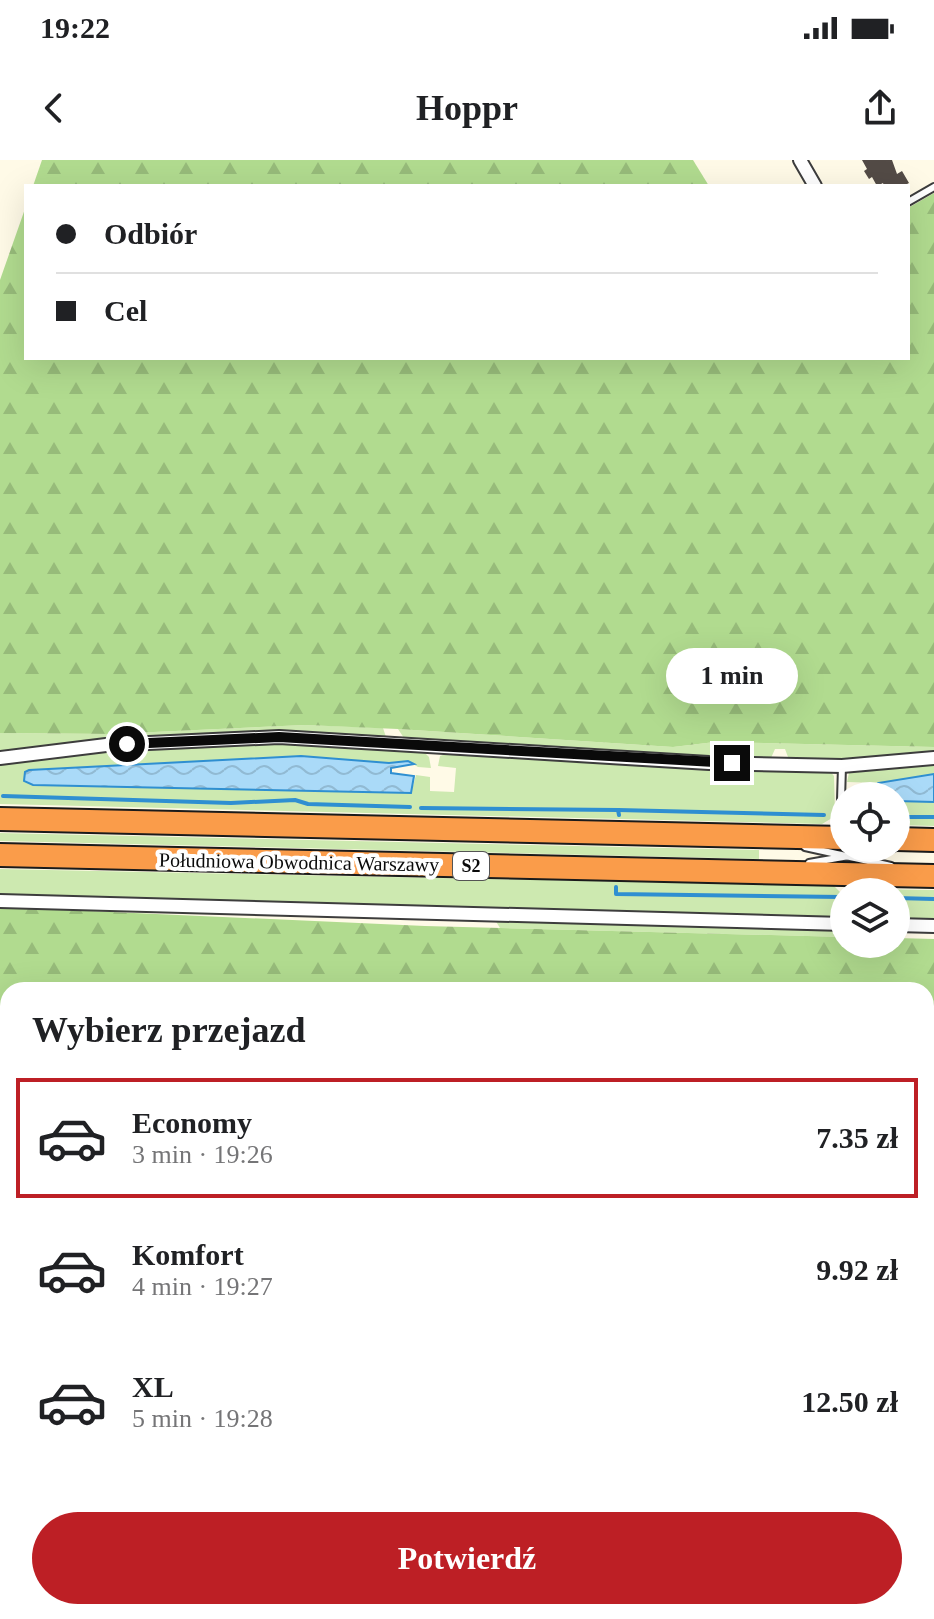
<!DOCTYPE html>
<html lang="pl">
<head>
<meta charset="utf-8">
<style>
	body { margin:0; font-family:Georgia,serif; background:#f2f2f2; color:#202124; height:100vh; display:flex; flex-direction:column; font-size:30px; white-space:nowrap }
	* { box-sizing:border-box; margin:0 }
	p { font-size:26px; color:#757577 }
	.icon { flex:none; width:44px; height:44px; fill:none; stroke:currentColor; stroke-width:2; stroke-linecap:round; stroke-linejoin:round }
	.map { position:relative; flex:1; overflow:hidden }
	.side { position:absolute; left:0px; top:822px; width:934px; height:638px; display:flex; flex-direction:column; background:#fff; border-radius:24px 24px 0 0; box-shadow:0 8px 32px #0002 }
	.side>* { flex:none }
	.hud { position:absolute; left:24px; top:24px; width:886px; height:176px; border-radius:0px; box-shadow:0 8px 32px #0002; display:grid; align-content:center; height:176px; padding:0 32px; background:#fff }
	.fabs { position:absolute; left:830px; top:622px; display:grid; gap:16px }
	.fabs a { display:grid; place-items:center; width:80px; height:80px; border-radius:50%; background:#fff; box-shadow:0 8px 32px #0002; font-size:40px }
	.end { position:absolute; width:36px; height:36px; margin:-18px; border:10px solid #0a0a0a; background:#fff; box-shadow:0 0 0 4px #fff }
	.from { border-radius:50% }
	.bubble { position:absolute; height:56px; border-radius:28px; background:#fff; box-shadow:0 8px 32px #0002; font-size:26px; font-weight:700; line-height:56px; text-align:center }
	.hud b { display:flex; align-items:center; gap:28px; height:76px; font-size:30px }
	.hud b+b { border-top:2px solid #e0e0e0 }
	.hud i { width:20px; height:20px; background:#202124 }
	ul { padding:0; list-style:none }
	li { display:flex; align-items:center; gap:24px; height:120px; margin:0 16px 12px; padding:0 16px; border:4px solid transparent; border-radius:0px }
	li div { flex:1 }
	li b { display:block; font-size:30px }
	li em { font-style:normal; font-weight:700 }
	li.selected { border-color:#bd1f25 }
	li>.icon { width:72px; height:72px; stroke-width:1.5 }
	h2 { padding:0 32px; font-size:36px; line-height:96px }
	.action { display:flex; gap:16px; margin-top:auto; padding:16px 32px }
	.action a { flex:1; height:92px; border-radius:48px; background:#bd1f25; color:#fff; font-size:32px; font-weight:700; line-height:92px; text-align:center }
	.status { display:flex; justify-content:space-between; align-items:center; height:56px; padding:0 40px; background:#fff; direction:ltr }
	.status svg { height:22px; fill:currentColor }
	header { display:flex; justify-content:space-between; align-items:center; height:104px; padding:0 32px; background:#fff; font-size:36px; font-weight:700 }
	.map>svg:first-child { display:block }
	.grass { fill:#cde9b0 }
	.forest { fill:url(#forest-firs) }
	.water { fill:url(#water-waves); stroke:#2f8fd1; stroke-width:2 }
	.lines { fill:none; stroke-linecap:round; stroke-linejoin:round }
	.stream { stroke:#2f8fd1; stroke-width:4 }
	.building { fill:#534b46 }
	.lane-casing { stroke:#3d3d3d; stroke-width:10 }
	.street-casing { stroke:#3d3d3d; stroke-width:16 }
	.highway-casing { stroke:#1b1b1b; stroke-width:26 }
	.lane { stroke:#fff; stroke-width:6 }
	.street { stroke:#fff; stroke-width:12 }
	.highway { stroke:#fa9c4a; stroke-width:22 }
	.route { stroke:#0a0a0a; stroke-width:10 }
	.labels { text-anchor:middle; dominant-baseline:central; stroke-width:8; stroke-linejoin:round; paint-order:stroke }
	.shield { fill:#fff; stroke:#545454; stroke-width:2 }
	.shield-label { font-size:18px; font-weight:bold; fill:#0a0a0a }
	.street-label { font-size:20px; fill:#0a0a0a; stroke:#fff }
</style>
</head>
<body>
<div class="status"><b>19:22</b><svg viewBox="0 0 49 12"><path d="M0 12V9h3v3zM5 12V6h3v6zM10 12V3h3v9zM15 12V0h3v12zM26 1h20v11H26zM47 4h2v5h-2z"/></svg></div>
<header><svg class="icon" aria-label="back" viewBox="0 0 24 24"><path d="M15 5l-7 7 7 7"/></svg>Hoppr<svg class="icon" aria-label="share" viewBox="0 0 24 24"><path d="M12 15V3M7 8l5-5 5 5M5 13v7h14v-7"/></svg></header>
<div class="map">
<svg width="934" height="1459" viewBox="0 0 934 1459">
	<defs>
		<pattern id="forest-firs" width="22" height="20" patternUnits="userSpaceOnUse" patternTransform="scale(2)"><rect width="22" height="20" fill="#b1db8f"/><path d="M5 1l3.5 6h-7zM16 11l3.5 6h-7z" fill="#97bb7a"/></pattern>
		<pattern id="water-waves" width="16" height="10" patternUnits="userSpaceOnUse" patternTransform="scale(2)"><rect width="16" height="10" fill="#aadaf8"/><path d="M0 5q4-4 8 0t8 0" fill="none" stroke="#91bad3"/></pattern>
	</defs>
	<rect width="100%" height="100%" fill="#fffae7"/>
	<g class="grass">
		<path d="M305 565 383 568 386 577C258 570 128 573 0 591V573L111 574Z"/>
		<path d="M398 569 673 587 715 582 934 587V593L880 598 798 600 788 597 785 589H775L771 598 672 597 404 578Z"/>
		<path d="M297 582 422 590 429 597 431 608 418 607 408 601 389 603 301 596 25 612 413 626 416 615 430 617V631L454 632 456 608 438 606 440 596 451 592 682 608 829 610 834 616 835 653 832 658 822 664 0 644V603L56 594Z"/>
		<path d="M934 605V614L878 623 847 622 849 613 857 609Z"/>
		<path d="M896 641 934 642V666L896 665Z"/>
		<path d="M0 673 759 690V699L0 681Z"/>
		<path d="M0 709 834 726 843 735 844 752 836 758 0 735Z"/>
		<path d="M866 729 934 730V761L896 760V732H860Z"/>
		<path d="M495 760 844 769V777L500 768Z"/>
	</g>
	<g class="forest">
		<path d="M42 0H693L709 26H33Z"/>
		<path d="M934 33V587L715 582 673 587 398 569 305 565 111 574 0 573V120L26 46V198H908V48Z"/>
		<path d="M0 747 425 766 844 777V784H896V778L934 779V1262L926 1266V830H8V1452H654L646 1459H0Z"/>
		<path d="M934 1278V1459H667L675 1452H926V1282Z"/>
	</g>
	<g class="water">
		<path d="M301 596 389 603 408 601 414 604 391 608V613L414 616 411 633 33 625 24 621 25 612 29 610Z"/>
		<path d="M934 614V642L896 641V636H872V633L878 630V623Z"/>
	</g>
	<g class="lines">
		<g class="stream">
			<path d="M3 636 231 643 295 640 308 644 410 647"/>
			<path d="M421 648 618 650 619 655"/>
			<path d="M618 650 824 655"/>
			<path d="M896 657H934"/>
			<path d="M616 727V734L842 737"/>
			<path d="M896 738 934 739"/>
		</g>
	</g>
	<path class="building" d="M862 0H892L897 14 902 11 909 23 903 26H884L883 23 877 26 872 17 869 19 864 11 867 9Z"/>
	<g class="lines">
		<g class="lane-casing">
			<g id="lane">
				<path d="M908 42 934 27"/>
				<path d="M840 674 842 606"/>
				<path d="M805 687 891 706"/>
				<path d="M809 703 894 688"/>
			</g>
		</g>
		<g class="street-casing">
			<g id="street">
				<path d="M800 0 815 26"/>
				<path d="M0 598 106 585 279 577 709 603 842 606 934 598"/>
				<path d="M0 741 844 764"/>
				<path d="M896 765 934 766"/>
				<path d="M926 1273 934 1268"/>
				<path d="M659 1459 667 1452"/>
			</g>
		</g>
		<g class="highway-casing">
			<g id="highway">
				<path d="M0 659 844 678"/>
				<path d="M896 679 934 680"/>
				<path d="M0 695 934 716"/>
			</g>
		</g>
		<use href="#lane" class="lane"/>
		<use href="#street" class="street"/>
		<use href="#highway" class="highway"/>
	</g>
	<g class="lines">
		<path class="route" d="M127 584 279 577 732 603"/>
	</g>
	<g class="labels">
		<rect class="shield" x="453" y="692" width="36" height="28" rx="6"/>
		<g class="shield-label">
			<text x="471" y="706">S2</text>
		</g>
		<g class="street-label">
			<text transform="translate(299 702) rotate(1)">Południowa Obwodnica Warszawy</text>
		</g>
	</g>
</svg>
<div class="fabs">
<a><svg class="icon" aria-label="locate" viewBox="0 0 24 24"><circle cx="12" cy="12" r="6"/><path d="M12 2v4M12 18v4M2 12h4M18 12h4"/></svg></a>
<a><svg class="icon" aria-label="layers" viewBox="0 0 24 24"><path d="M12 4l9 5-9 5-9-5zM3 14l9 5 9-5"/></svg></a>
</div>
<i class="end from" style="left:127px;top:584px"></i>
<i class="end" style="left:732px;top:603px"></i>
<div class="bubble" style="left:666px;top:488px;width:132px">1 min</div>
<div class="hud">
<b><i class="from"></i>Odbiór</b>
<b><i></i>Cel</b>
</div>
<section class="side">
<h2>Wybierz przejazd</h2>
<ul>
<li class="selected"><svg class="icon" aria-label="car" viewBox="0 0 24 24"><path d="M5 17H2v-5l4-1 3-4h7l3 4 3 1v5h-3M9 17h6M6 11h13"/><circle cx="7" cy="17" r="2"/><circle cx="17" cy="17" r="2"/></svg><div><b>Economy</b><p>3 min · 19:26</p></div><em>7.35 zł</em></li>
<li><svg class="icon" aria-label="car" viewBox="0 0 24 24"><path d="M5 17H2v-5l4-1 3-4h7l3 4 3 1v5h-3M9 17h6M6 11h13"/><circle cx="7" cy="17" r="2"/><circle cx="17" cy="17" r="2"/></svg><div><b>Komfort</b><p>4 min · 19:27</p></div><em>9.92 zł</em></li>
<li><svg class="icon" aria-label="car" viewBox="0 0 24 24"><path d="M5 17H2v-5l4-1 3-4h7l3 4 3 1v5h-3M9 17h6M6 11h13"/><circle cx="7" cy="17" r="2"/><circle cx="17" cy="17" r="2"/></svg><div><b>XL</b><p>5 min · 19:28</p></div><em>12.50 zł</em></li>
</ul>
<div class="action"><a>Potwierdź</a></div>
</section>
</div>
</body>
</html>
